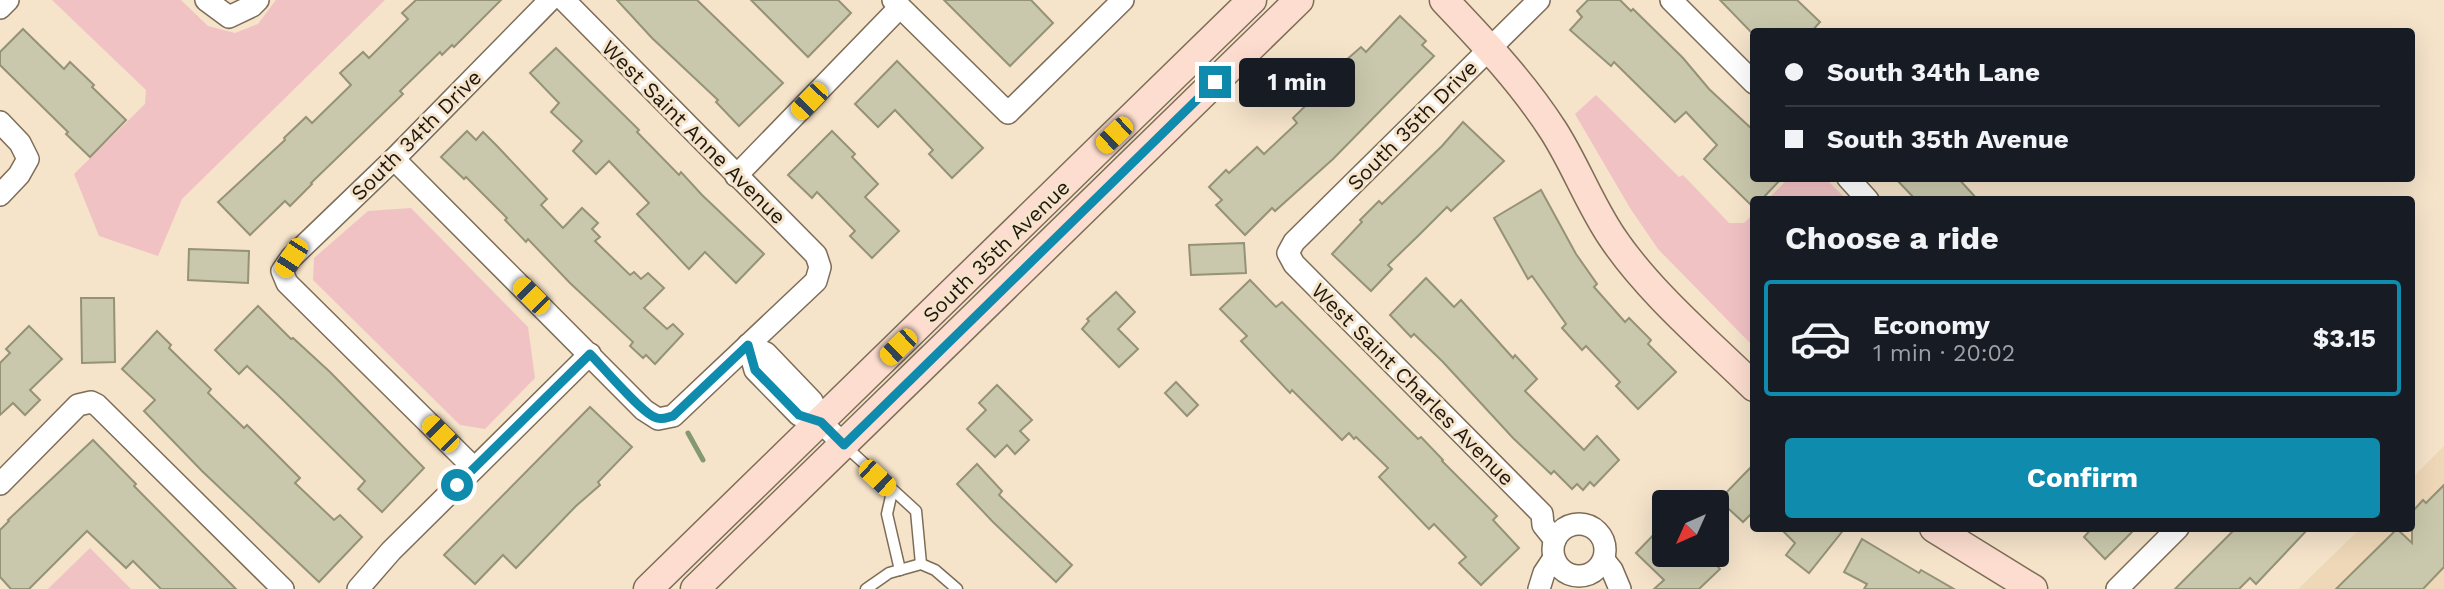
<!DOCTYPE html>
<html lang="en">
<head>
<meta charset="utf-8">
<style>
	body { margin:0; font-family:"Work Sans",sans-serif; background:#20242c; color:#f1f3f6; height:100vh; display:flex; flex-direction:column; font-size:26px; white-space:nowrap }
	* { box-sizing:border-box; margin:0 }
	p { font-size:23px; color:#9ea1a6 }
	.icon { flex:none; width:38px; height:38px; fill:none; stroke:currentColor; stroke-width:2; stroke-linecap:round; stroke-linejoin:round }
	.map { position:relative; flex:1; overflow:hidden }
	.sheet { position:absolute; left:1750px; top:196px; width:665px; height:336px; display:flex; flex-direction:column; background:#171b24; border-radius:7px; box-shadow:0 7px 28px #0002 }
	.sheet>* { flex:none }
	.banner { position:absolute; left:1750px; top:28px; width:665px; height:154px; border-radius:7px; box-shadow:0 7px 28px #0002; display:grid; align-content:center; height:154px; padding:0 35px; background:#171b24 }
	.needle { width:46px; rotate:225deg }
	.fabs { position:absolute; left:1652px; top:490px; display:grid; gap:14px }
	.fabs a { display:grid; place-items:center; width:77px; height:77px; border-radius:7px; background:#171b24; box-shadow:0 7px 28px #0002; font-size:35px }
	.end { position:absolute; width:32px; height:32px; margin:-16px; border:9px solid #0e8bad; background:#fff; box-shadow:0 0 0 4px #fff }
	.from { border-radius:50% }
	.bubble { position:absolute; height:49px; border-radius:7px; background:#171b24; box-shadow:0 7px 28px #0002; font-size:23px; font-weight:700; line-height:49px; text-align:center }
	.car { position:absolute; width:21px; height:42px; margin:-21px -10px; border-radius:9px; box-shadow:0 0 5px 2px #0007; background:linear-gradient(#f5c518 24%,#345 0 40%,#f5c518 0 76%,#345 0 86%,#f5c518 0) }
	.banner b { display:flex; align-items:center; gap:24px; height:66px; font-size:26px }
	.banner b+b { border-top:2px solid #363941 }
	.banner i { width:18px; height:18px; background:#f1f3f6 }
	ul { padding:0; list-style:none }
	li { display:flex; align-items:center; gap:21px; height:116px; margin:0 14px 10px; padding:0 21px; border:4px solid transparent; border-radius:7px }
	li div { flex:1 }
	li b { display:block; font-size:26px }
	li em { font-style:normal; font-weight:700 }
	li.current { border-color:#0e8bad }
	li>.icon { width:63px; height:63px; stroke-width:1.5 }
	h2 { padding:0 35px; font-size:32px; line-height:84px }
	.action { display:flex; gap:14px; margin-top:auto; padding:14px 35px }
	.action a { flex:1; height:80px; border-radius:7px; background:#0e8bad; color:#fff; font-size:28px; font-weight:700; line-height:80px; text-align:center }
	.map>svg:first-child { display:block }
	.built { fill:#efd8b8 }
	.green { fill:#f1c2c4 }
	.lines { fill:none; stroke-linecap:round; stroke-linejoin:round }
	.stream { stroke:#859874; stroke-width:5 }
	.building { fill:#cac8ac; stroke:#949277; stroke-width:2 }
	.lane-casing { stroke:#7d6d57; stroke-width:13 }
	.street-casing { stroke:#7d6d57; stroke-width:24 }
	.secondary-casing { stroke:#7d6d57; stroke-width:31 }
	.lane { stroke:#fff; stroke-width:10 }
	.street { stroke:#fff; stroke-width:21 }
	.secondary { stroke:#fcddcf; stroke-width:28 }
	.route { stroke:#0e8bad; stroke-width:9 }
	.labels { text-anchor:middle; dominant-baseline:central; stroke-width:6; stroke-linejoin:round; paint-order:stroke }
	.street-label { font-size:21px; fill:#1e170e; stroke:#f5e3ca }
</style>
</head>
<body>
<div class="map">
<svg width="2444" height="589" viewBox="0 0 2444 589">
	<rect width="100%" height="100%" fill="#f5e3ca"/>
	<path class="built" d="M2444 446V589H2298L2360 529 2412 528V478Z"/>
	<g class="green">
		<path d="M52 0H181L208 26 235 33 258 24 276 0H385L182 199 158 256 99 236 74 174 145 104 146 90Z"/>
		<path d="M1596 95 1679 177 1683 175 1729 223H1744L1753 214V346L1658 249 1630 208 1575 114Z"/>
		<path d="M1789 178 1826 179 1846 199H1768Z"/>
		<path d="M411 208 528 327 535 378 485 429 460 425 313 280 314 258 368 211Z"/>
		<path d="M90 548 131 589H48Z"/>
	</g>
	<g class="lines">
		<path class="stream" d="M688 433 703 460"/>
	</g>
	<g class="building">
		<path d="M416 0H501L454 47 452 45 442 55 440 52 400 91 403 94 311 183 312 184 290 206 285 201 250 235 218 202 285 140 284 138 306 117 312 123 351 85 340 73 363 52 369 58 408 19 402 13Z"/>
		<path d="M617 0H697L783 83 739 126 716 102 718 100 652 38Z"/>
		<path d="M751 0H838L851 13 808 57Z"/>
		<path d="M944 0H1031L1053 23 1010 66Z"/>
		<path d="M1588 0H1620L1631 11 1633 9 1683 58 1709 89 1754 131V178H1782L1761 200H1754L1753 207 1704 159 1717 145 1686 112 1675 122 1614 62 1611 66 1570 30 1582 17 1577 11Z"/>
		<path d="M1720 0H1797L1820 22 1811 32H1751Z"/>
		<path d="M1400 16 1426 41 1422 45 1434 56 1333 159 1275 211 1272 208 1245 235 1216 205 1222 200 1209 187 1226 170 1229 173 1257 147 1264 154 1297 123 1293 118 1348 64 1345 61 1361 47 1366 52Z"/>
		<path d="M23 29 64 69 70 62 94 85 92 87 126 120 90 157 66 134 68 132 0 65V52Z"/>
		<path d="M556 48 639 130 637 132 679 175 681 172 702 195 764 254 736 283 705 252 689 269 637 214 649 203 609 161 596 174 573 151 582 141 551 112 559 103 530 73Z"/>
		<path d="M897 61 983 148 952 178 929 154 933 150 895 110 878 127 855 104Z"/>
		<path d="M1463 122 1504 161 1451 211 1447 207 1420 234 1388 265 1392 269 1371 291 1332 254 1362 222 1360 220 1379 201 1382 204 1442 146Z"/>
		<path d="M467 131 476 140 483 132 497 146 547 199 541 205 563 228 582 208 598 223 592 229 600 237 595 241 630 275 634 272 641 279 648 273 664 288 644 308 667 329 673 324 683 334 655 364 646 355 643 358 630 346 633 342 570 283 528 239 526 242 505 220 507 218 466 177 464 179 441 157Z"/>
		<path d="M832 131 855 154 852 157 878 184 865 197 899 231 872 258 850 236 855 231 817 192 812 198 788 175Z"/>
		<path d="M1895 178H1958L1978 200H1916Z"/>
		<path d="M1541 190 1576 254 1597 284 1594 287 1625 322 1629 318 1651 340 1648 344 1676 372 1638 409 1616 386 1620 382 1586 346 1582 350 1562 328 1566 324 1532 276 1528 279 1494 218Z"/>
		<path d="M1244 243 1246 273 1191 275 1189 245Z"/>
		<path d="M189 249 249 251 248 283 188 280Z"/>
		<path d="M1426 278 1454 307 1461 300 1513 358 1515 355 1537 379 1525 391 1584 450 1597 436 1619 460 1594 486 1590 482 1583 490 1577 484 1572 489 1554 471 1551 474 1513 438 1443 362 1414 334 1411 337 1390 315Z"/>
		<path d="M1250 280 1276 307 1282 302 1418 439 1421 437 1443 460 1442 461 1497 516 1493 520 1519 548 1481 585 1459 563 1466 557 1434 524 1429 529 1379 477 1388 468 1356 437 1354 439 1349 433 1342 440 1292 390 1290 393 1241 341 1247 336 1220 309Z"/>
		<path d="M1116 292 1135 312 1118 329 1138 349 1119 367 1082 329 1089 321 1087 319Z"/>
		<path d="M81 298H114L115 362 82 363Z"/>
		<path d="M258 306 291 339 293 338 330 372 424 468 382 512 358 489 365 481 280 397 247 366 239 374 215 350Z"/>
		<path d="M29 326 62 359 30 390 40 400 25 415 13 403 0 415V363L10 353 6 349Z"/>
		<path d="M157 331 171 345 169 348 211 389 208 393 244 428 247 425 300 478 295 483 334 520 340 515 362 537 319 582 202 471 144 411 155 400 122 369Z"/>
		<path d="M1176 382 1198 405 1187 416 1165 393Z"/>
		<path d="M997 385 1032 420 1020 431 1029 440 1015 454 1007 445 995 457 967 429 986 410 979 403Z"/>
		<path d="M590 407 632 447 598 482 600 485 576 506 516 568 503 555 475 584 444 555Z"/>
		<path d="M93 440 136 484 134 486 236 589H161L133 561 126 568 87 531 29 589H11L0 577V530L9 521 8 520Z"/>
		<path d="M977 464 1002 491 999 495 1072 565 1056 582 993 522 957 484Z"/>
		<path d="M1754 464V511L1743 522 1719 500Z"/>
		<path d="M2444 485V567L2423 589H2336L2397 529 2412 543V512L2423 500 2426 503Z"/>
		<path d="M1664 524V555H1707L1720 569 1699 589H1654L1664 580 1636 553Z"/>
		<path d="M1780 528H1845L1809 573 1786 555 1795 543Z"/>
		<path d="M2092 528H2136L2105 559 2084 537Z"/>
		<path d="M2236 528H2309L2256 584 2250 578 2239 589H2175Z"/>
		<path d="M1862 539 1919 573 1921 570 1954 589H1864L1867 584 1844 572Z"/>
	</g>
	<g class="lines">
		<g class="lane-casing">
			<g id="lane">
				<path d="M844 445 916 511 921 564"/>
				<path d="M892 492 887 514 900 570"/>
				<path d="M866 589 889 573 921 564 935 570 957 589"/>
			</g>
		</g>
		<g class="street-casing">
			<g id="street">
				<path d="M206 0 229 17 252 6 258 0"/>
				<path d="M893 0 1008 113 1123 0"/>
				<path d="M1539 0 1294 242 1288 253 1294 264 1542 514 1543 525 1555 540"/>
				<path d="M1671 0 1754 83"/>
				<path d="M0 8 8 0"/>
				<path d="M0 122 20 143 28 159 19 175 0 195"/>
				<path d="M394 159 644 410 658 419 673 416 816 281 820 267 816 255 564 0"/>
				<path d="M736 176 900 7"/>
				<path d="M1848 178 1868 200"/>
				<path d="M748 345 766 353 812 401 821 422 844 445"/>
				<path d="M748 345 755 370 799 415 821 422"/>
				<path d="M474 468 287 283 282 271 291 258 394 159 550 0"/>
				<path d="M0 484 78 405 91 402 97 405 283 589"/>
				<circle cx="1579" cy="550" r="26"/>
				<path d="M1604 560 1612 570 1620 589"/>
				<path d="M358 589 391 551 590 354"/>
				<path d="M1539 589 1544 573 1554 558"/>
				<path d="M2117 589 2178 528"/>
			</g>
		</g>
		<g class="secondary-casing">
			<g id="secondary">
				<path d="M1444 0C1483 41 1522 82 1553 130 1575 164 1589 203 1612 237 1648 291 1707 341 1754 387"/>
				<path d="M1934 528 2033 589"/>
				<path d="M648 589 1252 0"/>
				<path d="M695 589 1299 0"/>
			</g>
		</g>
		<use href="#lane" class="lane"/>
		<use href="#street" class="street"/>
		<use href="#secondary" class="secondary"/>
	</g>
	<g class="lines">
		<path class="route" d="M457 485 590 354C602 366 644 416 657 418 663 420 668 417 673 416L748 345 755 370 799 415 821 422 844 445 1215 82"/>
	</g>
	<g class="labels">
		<g class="street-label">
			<text transform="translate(1412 125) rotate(-45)">South 35th Drive</text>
			<text transform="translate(694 132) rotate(45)">West Saint Anne Avenue</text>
			<text transform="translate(416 135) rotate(-45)">South 34th Drive</text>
			<text transform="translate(996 251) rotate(-44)">South 35th Avenue</text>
			<text transform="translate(1413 384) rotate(45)">West Saint Charles Avenue</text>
		</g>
	</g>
</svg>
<div class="fabs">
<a><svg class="needle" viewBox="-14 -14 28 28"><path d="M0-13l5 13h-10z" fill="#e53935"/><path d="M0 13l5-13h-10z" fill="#9ea1a6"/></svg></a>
</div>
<i class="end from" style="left:457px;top:485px"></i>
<i class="end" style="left:1215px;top:82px"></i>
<div class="bubble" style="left:1239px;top:58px;width:116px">1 min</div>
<i class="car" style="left:809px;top:101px;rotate:224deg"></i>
<i class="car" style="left:1114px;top:135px;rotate:226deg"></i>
<i class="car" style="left:291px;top:258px;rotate:213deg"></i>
<i class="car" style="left:531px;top:296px;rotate:315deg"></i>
<i class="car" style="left:898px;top:347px;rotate:226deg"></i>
<i class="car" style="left:440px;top:434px;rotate:315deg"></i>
<i class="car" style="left:877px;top:478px;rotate:133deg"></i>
<div class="banner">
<b><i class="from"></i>South 34th Lane</b>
<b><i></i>South 35th Avenue</b>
</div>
<section class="sheet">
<h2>Choose a ride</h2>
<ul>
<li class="current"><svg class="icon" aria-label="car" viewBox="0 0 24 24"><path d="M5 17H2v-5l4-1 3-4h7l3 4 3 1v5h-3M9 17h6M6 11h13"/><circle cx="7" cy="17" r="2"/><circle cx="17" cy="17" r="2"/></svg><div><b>Economy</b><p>1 min · 20:02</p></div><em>$3.15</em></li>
</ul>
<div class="action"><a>Confirm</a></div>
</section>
</div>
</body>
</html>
